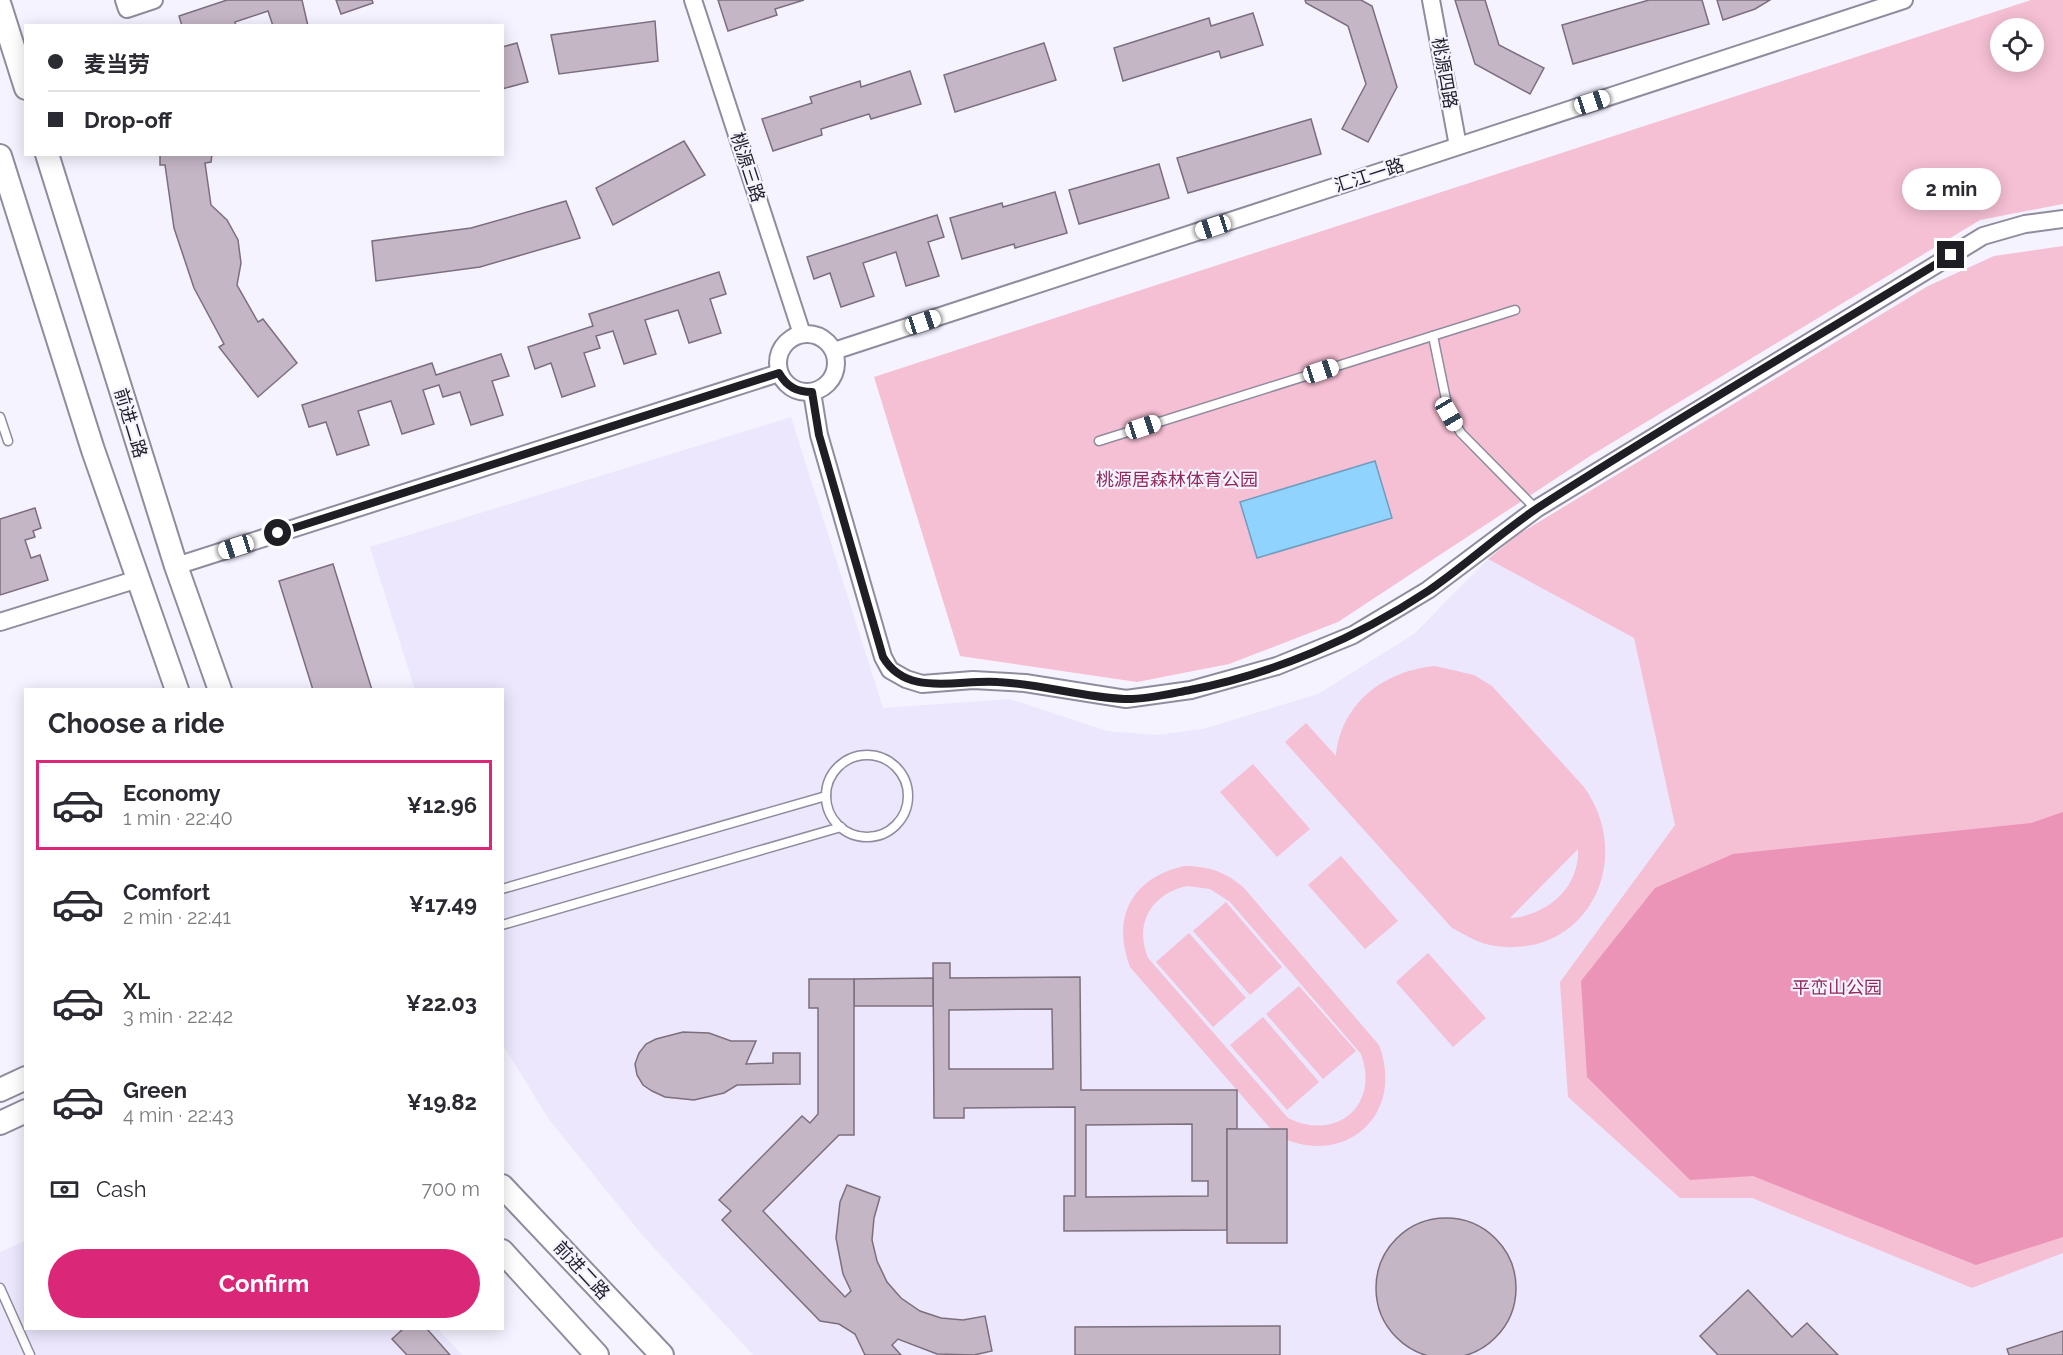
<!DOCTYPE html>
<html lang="en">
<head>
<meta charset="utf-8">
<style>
	body { margin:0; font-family:Raleway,"Noto Sans SC",sans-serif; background:#f7f7f7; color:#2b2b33; height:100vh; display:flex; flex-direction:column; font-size:22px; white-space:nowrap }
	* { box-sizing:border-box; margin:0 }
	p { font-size:20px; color:#7c7c81 }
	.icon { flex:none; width:33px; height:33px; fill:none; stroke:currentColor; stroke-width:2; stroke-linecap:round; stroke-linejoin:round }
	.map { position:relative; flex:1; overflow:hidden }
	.sheet { position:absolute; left:24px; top:688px; width:480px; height:642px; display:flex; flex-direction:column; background:#fff; border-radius:0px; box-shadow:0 3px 15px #0003 }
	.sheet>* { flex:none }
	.banner { position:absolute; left:24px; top:24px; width:480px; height:132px; border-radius:0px; box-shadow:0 3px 15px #0003; display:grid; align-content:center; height:132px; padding:0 24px; background:#fff }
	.controls { position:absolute; left:1990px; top:18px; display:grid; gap:12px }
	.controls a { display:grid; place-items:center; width:54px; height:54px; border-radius:50%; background:#fff; box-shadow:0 3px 15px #0003; font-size:30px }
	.end { position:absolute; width:27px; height:27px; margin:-14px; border:8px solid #201e25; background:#fff; box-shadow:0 0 0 3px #fff }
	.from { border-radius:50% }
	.bubble { position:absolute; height:42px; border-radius:21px; background:#fff; box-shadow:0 3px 15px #0003; font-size:20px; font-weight:700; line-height:42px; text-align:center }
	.car { position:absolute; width:18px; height:36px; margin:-18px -9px; border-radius:8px; box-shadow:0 0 4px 2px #0007; background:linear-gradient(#fff 24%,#345 0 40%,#fff 0 76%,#345 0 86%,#fff 0) }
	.banner b { display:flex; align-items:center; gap:21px; height:57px; font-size:22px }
	.banner b+b { border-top:2px solid #e1e1e2 }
	.banner i { width:15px; height:15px; background:#2b2b33 }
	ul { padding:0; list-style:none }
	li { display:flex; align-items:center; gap:18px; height:90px; margin:0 12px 9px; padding:0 12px; border:3px solid transparent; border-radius:0px }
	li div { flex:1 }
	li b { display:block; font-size:22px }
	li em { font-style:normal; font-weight:700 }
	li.active { border-color:#db2777 }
	li>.icon { width:54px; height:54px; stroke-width:1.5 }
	h2 { padding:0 24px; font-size:27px; line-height:72px }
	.pay { display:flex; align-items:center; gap:15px; height:66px; padding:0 24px; font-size:22px }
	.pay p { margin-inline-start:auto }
	.cta { display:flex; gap:12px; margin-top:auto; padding:12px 24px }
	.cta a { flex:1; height:69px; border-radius:36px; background:#db2777; color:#fff; font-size:24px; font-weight:700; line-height:69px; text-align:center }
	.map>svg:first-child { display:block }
	.built { fill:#ece7fd }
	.green { fill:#f5bfd4; fill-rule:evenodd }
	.forest { fill:#ec93b8 }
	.water { fill:#90d3ff; stroke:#6e9dbe; stroke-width:1.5 }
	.building { fill:#c5b6c6; stroke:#7c6f7d; stroke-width:1.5; fill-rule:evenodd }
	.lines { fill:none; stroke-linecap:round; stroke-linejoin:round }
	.lane-casing { stroke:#908c9e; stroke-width:11 }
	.street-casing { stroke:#908c9e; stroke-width:20 }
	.secondary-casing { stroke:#908c9e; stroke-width:26 }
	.lane { stroke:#fff; stroke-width:8 }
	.street { stroke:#fff; stroke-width:16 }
	.secondary { stroke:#fff; stroke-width:22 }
	.route { stroke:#201e25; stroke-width:8 }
	.labels { text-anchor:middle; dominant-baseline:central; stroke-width:4.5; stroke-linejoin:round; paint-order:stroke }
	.street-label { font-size:18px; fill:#201e25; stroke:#f5f3ff }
	.park-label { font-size:18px; fill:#902a5d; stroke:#f5f3ff }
</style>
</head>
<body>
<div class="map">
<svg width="2063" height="1355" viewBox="0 0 2063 1355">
	<rect width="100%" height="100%" fill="#f5f3ff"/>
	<g class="built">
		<path d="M791 417 883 708 1010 699 1107 731 1156 735 1203 729 1318 694 1414 634 1488 559 1634 638 1675 825 1560 982 1680 1198H1752L1972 1288 2063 1253V1355H753L643 1236 548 1118 503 1045 502 690H415L370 547Z"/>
		<path d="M25 1241 26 1329H438L462 1355H0V1252Z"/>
	</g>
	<g class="green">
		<path d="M2031 0H2063V204L1980 220 1590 456 1338 622 1229 664 1137 682 960 656 874 377ZM2001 28H2034V62H2001Z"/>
		<path d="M2063 246V1253L1972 1288 1752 1198H1680L1568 1097 1560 982 1675 825 1634 638 1488 559 1519 534 1928 286 1994 256Z"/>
		<path d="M1435 666 1474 675 1492 686 1584 787C1638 863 1583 963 1490 945 1476 942 1464 934 1452 928L1285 742 1306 723 1336 756C1341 703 1384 671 1435 666ZM1578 849C1580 888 1546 916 1510 918Z"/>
		<path d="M1253 764 1310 829 1277 857 1220 792Z"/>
		<path d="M1341 856 1398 921 1365 949 1308 885Z"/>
		<path d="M1184 866C1209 866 1226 872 1244 888L1379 1045C1406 1116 1343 1170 1276 1135L1130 967C1111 917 1132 878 1184 866ZM1187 886 1210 889 1230 902 1361 1054C1380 1106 1336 1142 1288 1118L1148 958C1134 924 1151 894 1187 886Z"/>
		<path d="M1226 902 1282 967 1250 995 1193 931Z"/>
		<path d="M1189 933 1246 998 1213 1027 1156 962Z"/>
		<path d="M1428 953 1486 1018 1453 1047 1396 982Z"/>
		<path d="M1299 986 1356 1051 1323 1079 1266 1014Z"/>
		<path d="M1263 1017 1319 1082 1287 1110 1230 1045Z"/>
	</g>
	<path class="forest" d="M2063 812V1237L1976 1265 1753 1176 1690 1180 1587 1077 1581 981 1655 888 1733 854 2031 823Z"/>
	<path class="water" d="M1375 461 1392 518 1257 558 1240 502Z"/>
	<g class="building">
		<path d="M227 0H302L308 26H273L268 11 235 22 236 26H182L179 16Z"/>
		<path d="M336 0H372L373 3 341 14Z"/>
		<path d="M718 0H804L775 9 777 15 728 31Z"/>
		<path d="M1305 0H1361L1372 6 1397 87 1368 142 1342 129 1366 84 1348 26 1306 3Z"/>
		<path d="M1455 0H1485L1499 45 1544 68 1530 94 1475 64Z"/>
		<path d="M1649 0H1702L1709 24 1573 64 1562 25Z"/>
		<path d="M1717 0H1770L1755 9 1723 20Z"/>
		<path d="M1253 13 1263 45 1221 58 1219 51 1123 81 1114 48 1209 18 1211 26Z"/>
		<path d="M655 21 658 61 559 74 551 35Z"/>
		<path d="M517 43 528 82 502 89V47Z"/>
		<path d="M1044 43 1056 80 955 112 944 75Z"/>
		<path d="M910 71 921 104 871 119 869 114 821 129 822 135 773 151 762 119 812 103 810 97 860 81 861 87Z"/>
		<path d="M1311 119 1321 154 1188 193 1177 158Z"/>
		<path d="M684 141 705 175 613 225 596 188Z"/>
		<path d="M160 154H212L211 162 205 163 211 205 227 220 238 240 241 263 237 285 258 322 263 319 297 363 258 397 219 347 224 344 194 288 174 228 165 165H160Z"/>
		<path d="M1159 164 1169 198 1079 224 1069 190Z"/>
		<path d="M1055 192 1067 233 1015 248 1014 244 962 259 950 218 1002 203 1003 207Z"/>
		<path d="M566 201 580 238 480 267 376 281 372 241 471 228Z"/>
		<path d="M937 215 944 237 928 242 939 276 906 286 896 252 863 263 874 296 841 307 830 273 814 279 807 257Z"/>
		<path d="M719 272 726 294 710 299 721 333 689 343 678 310 645 320 656 354 624 364 613 331 596 336 600 348 584 353 595 386 562 397 551 363 535 369 528 347 593 326 589 314Z"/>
		<path d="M501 354 509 376 492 381 503 415 471 425 460 392 443 397 439 385 423 390 434 424 402 434 391 401 358 411 369 445 337 455 326 422 309 427 302 405 432 363 436 375Z"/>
		<path d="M35 508 41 528 33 531 35 537 25 540 31 558 40 555 48 580 0 595V519Z"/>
		<path d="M333 564 372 690H313L279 581Z"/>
		<path d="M933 963H950V978L1080 977 1081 1090H1237V1129H1227V1230L1064 1231V1196H1075V1107L964 1108V1118H934ZM1052 1009 1053 1069H949V1010ZM1192 1124V1181H1208V1196L1086 1197V1125Z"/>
		<path d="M933 978V1006H854V979Z"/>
		<path d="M809 979H854V1135H839L763 1211 845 1297 851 1291 843 1274 836 1238 840 1202 847 1185 880 1197 874 1218 872 1240 877 1261 887 1282 901 1298 920 1311 941 1318 963 1320 985 1316 992 1351 974 1355 937 1354 898 1339 892 1345 901 1355H865L855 1334 839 1324 820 1321 722 1220 731 1211 719 1200 802 1116 810 1123 818 1114V1008H809Z"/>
		<path d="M683 1032 709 1033 731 1041H756L746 1064 773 1063V1053H800V1084L737 1085 724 1093 694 1100 665 1097 652 1091 643 1085 637 1075 635 1064 639 1053 646 1044 656 1039Z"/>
		<rect x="1227" y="1129" width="60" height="114"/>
		<circle cx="1446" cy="1288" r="70"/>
		<path d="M1748 1290 1792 1337 1807 1323 1838 1355H1718L1700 1336Z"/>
		<path d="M1280 1326V1355H1075V1327Z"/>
		<path d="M403 1329H427L450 1355H407L392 1339Z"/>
		<path d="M2063 1331V1355H2009L2007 1349Z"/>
	</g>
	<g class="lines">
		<g class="lane-casing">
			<g id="lane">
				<path d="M1433 336 1449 414 1461 433 1536 509"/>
				<path d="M0 417 8 441"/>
				<path d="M1099 441 1515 310"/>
				<circle cx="867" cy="796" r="41"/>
				<path d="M502 889 826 796"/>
				<path d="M502 925 841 827"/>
				<path d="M0 1288 30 1355"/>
			</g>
		</g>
		<g class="street-casing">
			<g id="street">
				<path d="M124 0 127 9 154 0"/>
				<path d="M693 0 802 334"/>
				<path d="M1431 0 1458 146"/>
				<circle cx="807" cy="363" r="29"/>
				<path d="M834 351 1904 0"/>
				<path d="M812 392 819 435 883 657 890 670 906 679 922 684 973 680 1025 683 1126 699 1191 690 1277 666 1353 635 1428 590 1536 509 1983 236 2025 224 2063 219"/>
				<path d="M176 566 779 373"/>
				<path d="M0 622 138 579"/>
			</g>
		</g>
		<g class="secondary-casing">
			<g id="secondary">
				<path d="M0 6 26 88"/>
				<path d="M47 154 176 566 220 690"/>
				<path d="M0 156 93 450 177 690"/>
				<path d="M0 1090 26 1078"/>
				<path d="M0 1123 26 1111"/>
				<path d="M502 1186 662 1355"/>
				<path d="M502 1251 597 1355"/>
			</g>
		</g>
		<use href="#lane" class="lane"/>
		<use href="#street" class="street"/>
		<use href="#secondary" class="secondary"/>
	</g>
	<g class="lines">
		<path class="route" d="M278 533 779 373C787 387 797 392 812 392L819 435 883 657C907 698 958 679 998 682 1041 684 1081 697 1124 699 1144 700 1169 694 1190 690 1273 674 1357 638 1428 591 1466 565 1500 533 1539 507 1674 420 1814 339 1951 255"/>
	</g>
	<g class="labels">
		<g class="street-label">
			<text transform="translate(1445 73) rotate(80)">桃源四路</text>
			<text transform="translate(748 167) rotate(72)">桃源三路</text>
			<text transform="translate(1369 175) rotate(-18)">汇江一路</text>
			<text transform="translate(131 423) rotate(73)">前进二路</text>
			<text transform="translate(582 1270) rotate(47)">前进二路</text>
		</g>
		<g class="park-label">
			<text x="1177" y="479">桃源居森林体育公园</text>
			<text x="1837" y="987">平峦山公园</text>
		</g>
	</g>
</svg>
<div class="controls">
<a><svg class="icon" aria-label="locate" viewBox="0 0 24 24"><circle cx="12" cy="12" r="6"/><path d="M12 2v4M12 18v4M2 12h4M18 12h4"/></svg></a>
</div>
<i class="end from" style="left:278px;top:533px"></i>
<i class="end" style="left:1951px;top:255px"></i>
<div class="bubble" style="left:1902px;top:168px;width:99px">2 min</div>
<i class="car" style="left:1592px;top:102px;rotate:72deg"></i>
<i class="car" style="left:1213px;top:227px;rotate:252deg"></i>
<i class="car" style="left:923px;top:322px;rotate:72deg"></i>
<i class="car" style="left:1321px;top:371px;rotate:72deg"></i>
<i class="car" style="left:1449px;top:414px;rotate:150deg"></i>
<i class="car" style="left:1143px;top:427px;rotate:72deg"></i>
<i class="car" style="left:236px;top:547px;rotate:252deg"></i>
<div class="banner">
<b><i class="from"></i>麦当劳</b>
<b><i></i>Drop-off</b>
</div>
<section class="sheet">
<h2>Choose a ride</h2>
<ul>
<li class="active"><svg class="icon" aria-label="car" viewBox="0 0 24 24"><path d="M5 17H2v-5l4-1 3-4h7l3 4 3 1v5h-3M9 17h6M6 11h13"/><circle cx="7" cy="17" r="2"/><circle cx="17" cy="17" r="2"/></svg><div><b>Economy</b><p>1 min · 22:40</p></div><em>¥12.96</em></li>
<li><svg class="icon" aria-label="car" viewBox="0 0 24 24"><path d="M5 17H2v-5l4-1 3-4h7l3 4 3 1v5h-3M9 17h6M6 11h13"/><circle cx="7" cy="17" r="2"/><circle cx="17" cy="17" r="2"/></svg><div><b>Comfort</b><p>2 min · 22:41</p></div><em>¥17.49</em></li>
<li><svg class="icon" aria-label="car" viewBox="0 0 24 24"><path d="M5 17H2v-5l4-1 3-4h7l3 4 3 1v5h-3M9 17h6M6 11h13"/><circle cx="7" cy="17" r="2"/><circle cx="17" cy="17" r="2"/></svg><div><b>XL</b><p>3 min · 22:42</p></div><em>¥22.03</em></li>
<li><svg class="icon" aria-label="car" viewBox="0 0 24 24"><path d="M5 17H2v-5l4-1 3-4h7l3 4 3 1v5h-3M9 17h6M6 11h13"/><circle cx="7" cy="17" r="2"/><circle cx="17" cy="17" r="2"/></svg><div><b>Green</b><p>4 min · 22:43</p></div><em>¥19.82</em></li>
</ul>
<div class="pay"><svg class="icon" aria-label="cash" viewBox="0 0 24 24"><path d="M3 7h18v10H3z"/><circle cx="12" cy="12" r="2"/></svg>Cash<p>700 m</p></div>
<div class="cta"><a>Confirm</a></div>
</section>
</div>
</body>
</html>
